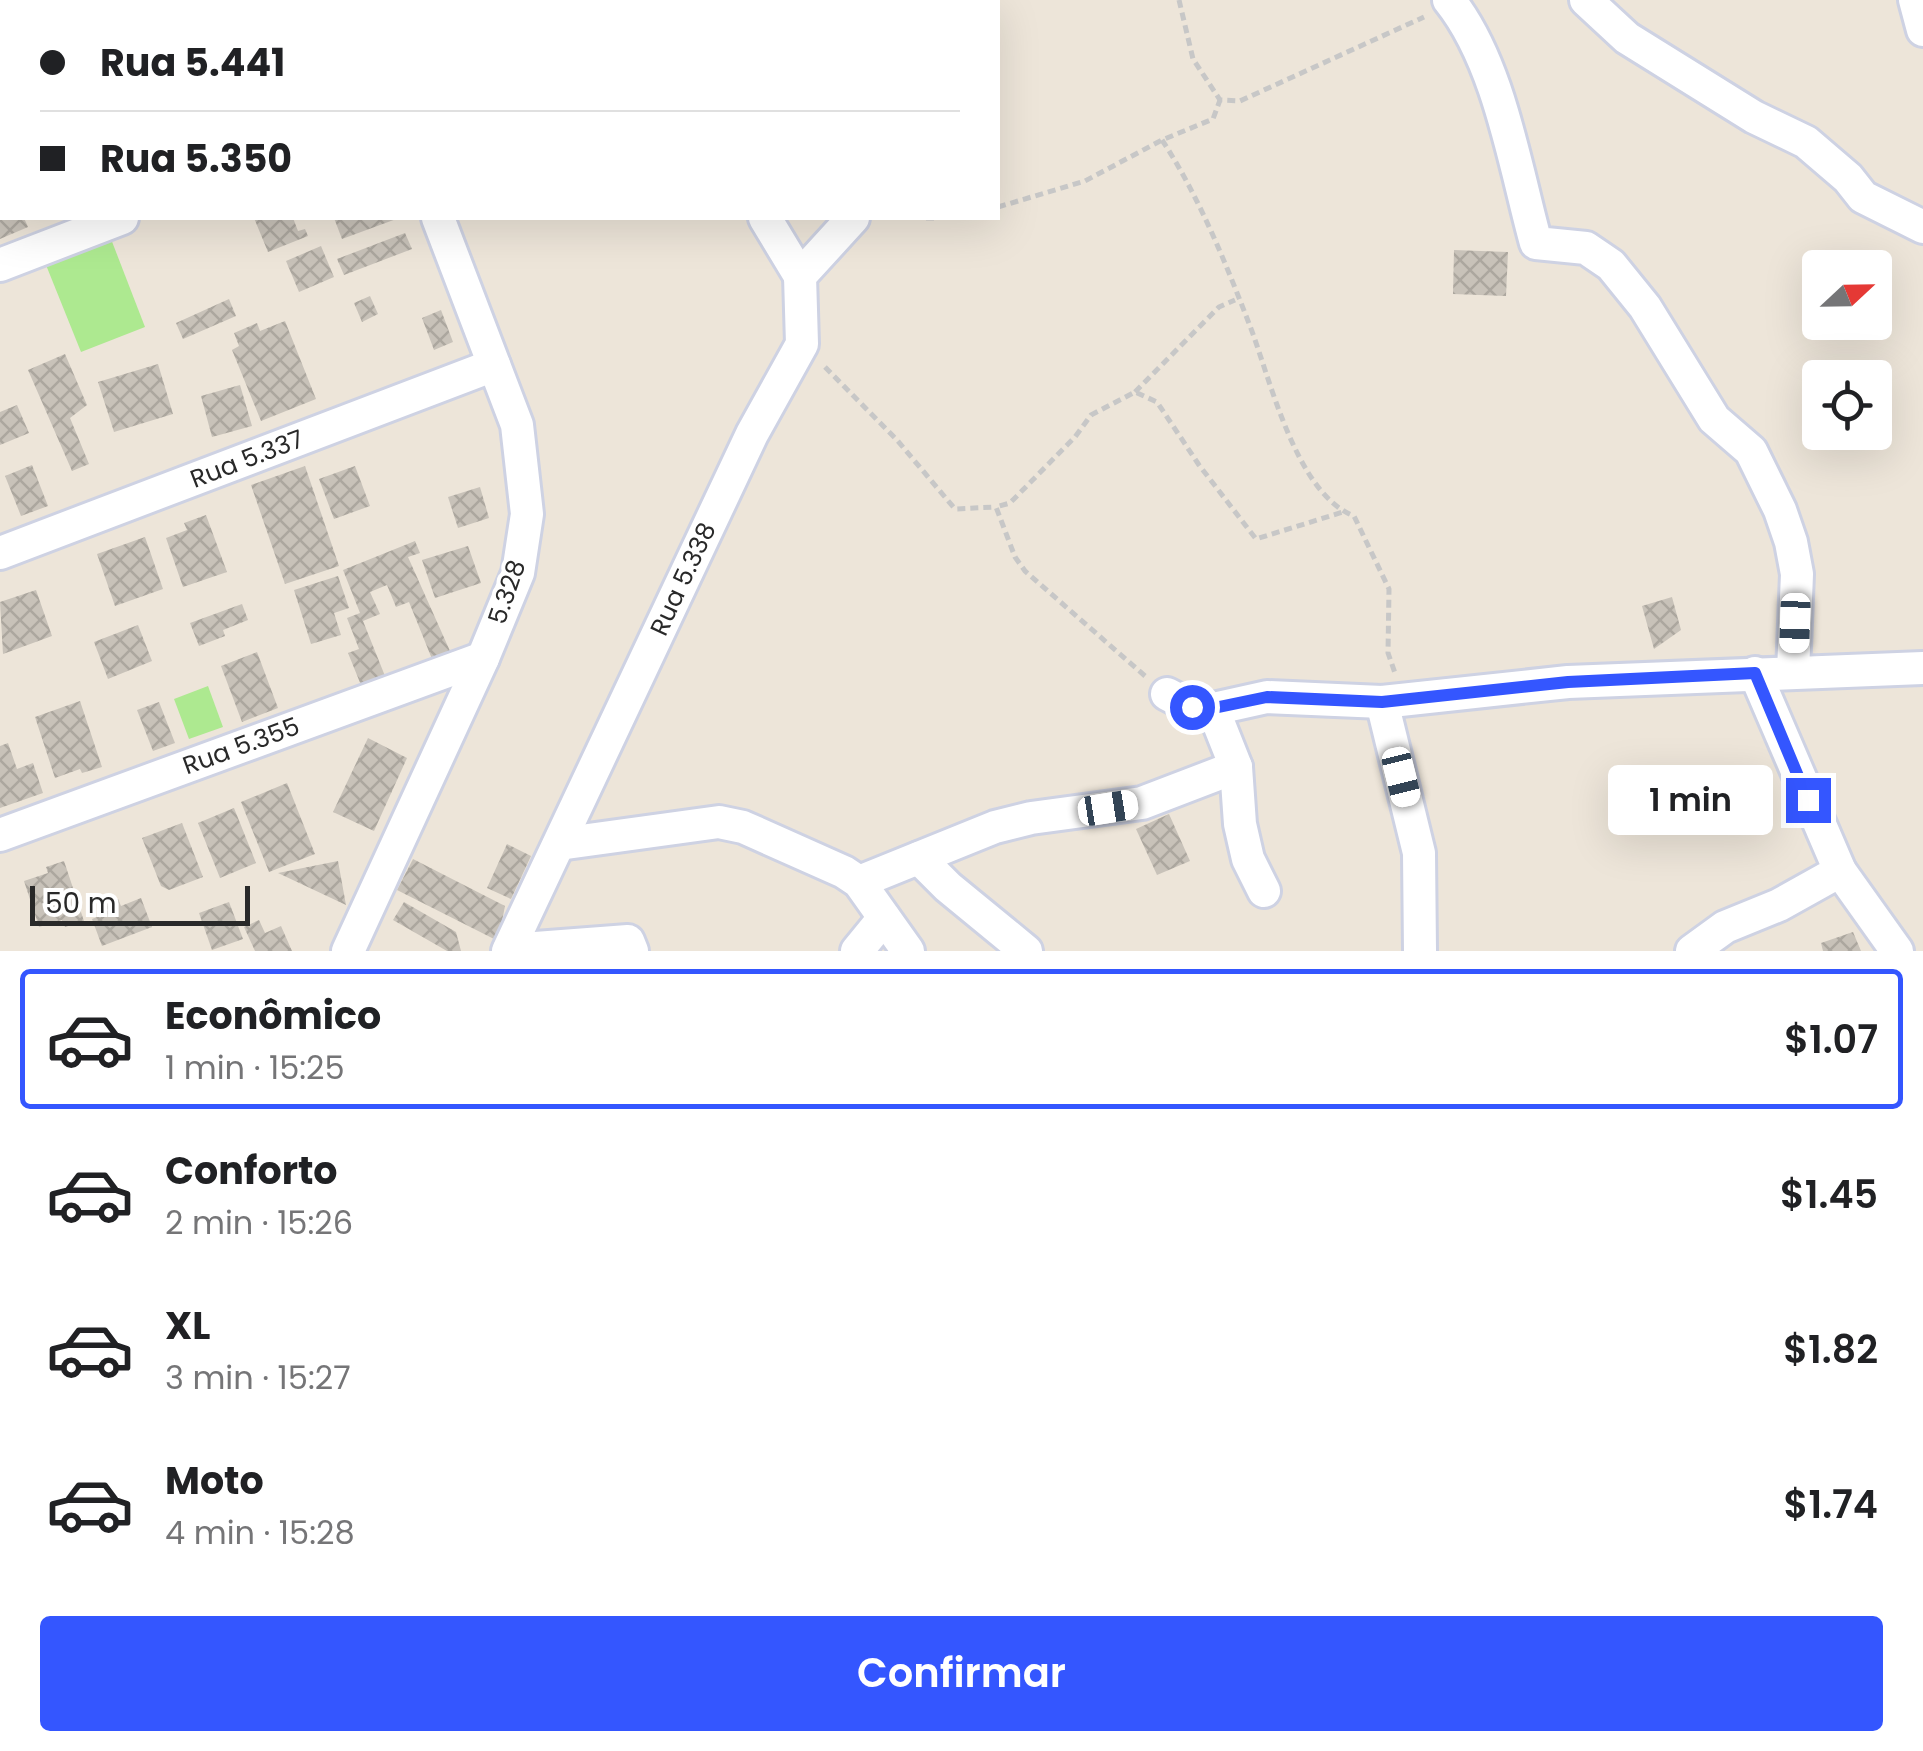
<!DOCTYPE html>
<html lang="pt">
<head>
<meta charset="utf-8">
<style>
	body { margin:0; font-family:Poppins,sans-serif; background:#f6f6f6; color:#202124; height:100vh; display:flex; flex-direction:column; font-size:38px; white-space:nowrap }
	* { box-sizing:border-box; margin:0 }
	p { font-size:32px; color:#757577 }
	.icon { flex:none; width:55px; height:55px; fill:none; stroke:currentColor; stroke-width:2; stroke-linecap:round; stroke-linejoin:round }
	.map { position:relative; height:951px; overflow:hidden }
	.panel { display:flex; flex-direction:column; background:#fff; flex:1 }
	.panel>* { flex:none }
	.banner { position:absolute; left:0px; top:0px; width:1000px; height:220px; box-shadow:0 10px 40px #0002; display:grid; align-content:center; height:220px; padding:0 40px; background:#fff }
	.needle { width:65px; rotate:68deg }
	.controls { position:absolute; left:1802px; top:250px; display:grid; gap:20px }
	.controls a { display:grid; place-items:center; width:90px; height:90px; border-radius:10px; background:#fff; box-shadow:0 10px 40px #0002; font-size:50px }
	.scale { position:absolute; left:30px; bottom:25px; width:220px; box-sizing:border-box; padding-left:10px; border:5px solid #292929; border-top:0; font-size:28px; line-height:35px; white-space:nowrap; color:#292929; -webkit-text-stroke:8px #fff; paint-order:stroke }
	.end { position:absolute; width:45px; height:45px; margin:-22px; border:12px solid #3456ff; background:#fff; box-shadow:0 0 0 5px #fff }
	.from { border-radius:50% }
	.bubble { position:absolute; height:70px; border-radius:10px; background:#fff; box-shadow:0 10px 40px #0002; font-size:32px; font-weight:600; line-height:70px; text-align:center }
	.car { position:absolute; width:30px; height:60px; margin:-30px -15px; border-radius:12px; box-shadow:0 0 8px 2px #0007; background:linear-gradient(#fff 24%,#345 0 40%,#fff 0 76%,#345 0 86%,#fff 0) }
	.banner b { display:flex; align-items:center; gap:35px; height:95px; font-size:38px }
	.banner b+b { border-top:2px solid #e0e0e0 }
	.banner i { width:25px; height:25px; background:#202124 }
	ul { padding:18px 0 0; list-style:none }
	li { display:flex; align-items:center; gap:30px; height:140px; margin:0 20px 15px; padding:0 20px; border:5px solid transparent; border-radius:10px }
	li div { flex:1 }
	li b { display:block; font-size:38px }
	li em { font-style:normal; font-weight:600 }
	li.on { border-color:#3456ff }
	li>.icon { width:90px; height:90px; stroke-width:1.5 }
	.button { display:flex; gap:20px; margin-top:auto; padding:20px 40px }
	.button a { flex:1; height:115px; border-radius:10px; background:#3456ff; color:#fff; font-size:40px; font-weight:600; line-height:115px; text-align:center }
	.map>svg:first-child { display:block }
	.garden { fill:#ade990 }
	.building { fill:url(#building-cross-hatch) }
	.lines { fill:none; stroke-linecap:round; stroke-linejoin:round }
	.minor-casing { stroke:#ced2e3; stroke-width:38 }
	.path { stroke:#c7c7c7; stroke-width:5; stroke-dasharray:8 5; stroke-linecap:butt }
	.minor { stroke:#fff; stroke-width:32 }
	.route { stroke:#3456ff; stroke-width:12 }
	.labels { text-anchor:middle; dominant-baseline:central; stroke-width:8; stroke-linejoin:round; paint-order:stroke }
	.street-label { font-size:25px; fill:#292929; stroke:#fff }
</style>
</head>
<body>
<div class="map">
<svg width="1923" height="951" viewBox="0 0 1923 951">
	<defs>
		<pattern id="building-cross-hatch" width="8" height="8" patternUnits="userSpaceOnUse" patternTransform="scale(2.5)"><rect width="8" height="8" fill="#c8c2b9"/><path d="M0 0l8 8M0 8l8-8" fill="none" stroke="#aca79f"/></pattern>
	</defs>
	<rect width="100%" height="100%" fill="#ede5d9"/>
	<g class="garden">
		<path d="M111 239 145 327 81 352 46 265Z"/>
		<path d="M208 686 223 727 189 739 174 699Z"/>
	</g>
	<g class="building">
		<path d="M0 218H24L28 227 0 239Z"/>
		<path d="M254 218H293L298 231 305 229 308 236 268 252Z"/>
		<path d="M334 218H399L342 239Z"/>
		<path d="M405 233 412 249 344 275 337 259Z"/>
		<path d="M321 246 334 277 299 292 286 261Z"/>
		<path d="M1454 250 1508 252 1506 296 1453 294Z"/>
		<path d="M370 296 378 314 362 322 354 303Z"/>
		<path d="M229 299 236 316 183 339 176 323Z"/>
		<path d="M441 310 453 342 434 350 422 318Z"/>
		<path d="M285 321 316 399 261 421 232 350 239 346 234 333 257 323 260 331Z"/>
		<path d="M65 354 87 405 70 418 89 464 72 471 28 370Z"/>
		<path d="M158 364 173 414 114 432 98 382Z"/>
		<path d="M240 385 252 426 212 437 201 396Z"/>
		<path d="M17 405 29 433 0 445V412Z"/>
		<path d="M32 465 48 506 21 516 5 476Z"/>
		<path d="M305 466 339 566 285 584 251 485Z"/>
		<path d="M355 466 370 506 334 519 319 479Z"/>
		<path d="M480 487 489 518 458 528 448 497Z"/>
		<path d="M206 515 227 572 183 587 166 538 187 530 184 523Z"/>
		<path d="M145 537 163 589 115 606 97 554Z"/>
		<path d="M415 541 420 553 408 557 450 651 432 659 409 602 396 607 387 585 370 592 380 614 363 621 387 681 363 690 348 653 359 649 347 618 360 613 343 570Z"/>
		<path d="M468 546 481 583 435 598 422 560Z"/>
		<path d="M338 576 349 608 334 613 341 635 311 644 294 590Z"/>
		<path d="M36 590 52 636 3 654 0 602Z"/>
		<path d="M1672 597 1681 630 1654 649 1642 606Z"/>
		<path d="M242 604 248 620 223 630 225 636 199 646 190 623Z"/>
		<path d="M138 625 152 661 108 679 94 642Z"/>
		<path d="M257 652 278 708 242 722 221 666Z"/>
		<path d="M80 701 102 767 82 773 80 769 55 778 35 717Z"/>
		<path d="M159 702 175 743 153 751 137 710Z"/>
		<path d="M368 738 407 758 374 831 333 812Z"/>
		<path d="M8 743 17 769 33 763 43 793 0 808V746Z"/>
		<path d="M287 783 315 854 269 872 241 802Z"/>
		<path d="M234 808 256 863 220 878 198 823Z"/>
		<path d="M1169 814 1190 861 1157 875 1136 829Z"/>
		<path d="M182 823 203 877 169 890 161 886 142 838Z"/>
		<path d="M507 844 531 856 511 899 487 888Z"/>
		<path d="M413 859 505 906 498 941 397 890Z"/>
		<path d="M64 861 84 921 65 927 62 920 39 927 24 881 48 873 46 867Z"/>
		<path d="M338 861 346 905 278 873Z"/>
		<path d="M141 898 152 927 102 946 92 919 107 913 103 905 118 899 121 906Z"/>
		<path d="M229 902 243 939 212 950 199 913Z"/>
		<path d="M404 902 456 932 461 951H447L393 920Z"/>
		<path d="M259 920 265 933 281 926 292 951H255L244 927Z"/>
		<path d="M1853 932 1861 951H1823L1821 943Z"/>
	</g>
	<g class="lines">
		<g class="minor-casing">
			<g id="minor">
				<path d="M354 0 355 2"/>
				<path d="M679 0 680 2"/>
				<path d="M937 0 938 2"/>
				<path d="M1449 0C1499 62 1515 167 1536 243L1586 248 1611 265 1645 307 1714 419 1751 451 1780 510 1791 542 1797 574 1793 672"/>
				<path d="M1586 0 1627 38 1754 117 1806 142 1848 178 1863 197 1923 227"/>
				<path d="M1915 0 1923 30"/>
				<path d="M966 2 968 0"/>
				<path d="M765 218 800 276"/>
				<path d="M0 265 122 218"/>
				<path d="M0 553 494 365"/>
				<path d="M1167 694 1192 707 1213 709 1267 697 1382 702 1568 682 1923 668"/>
				<path d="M1382 702 1419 853 1420 951"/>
				<path d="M1213 709 1236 767 1240 824 1248 859 1264 891"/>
				<path d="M0 835 483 658"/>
				<path d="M559 844 719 822 743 827 844 872 859 882 908 951"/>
				<path d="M919 858 948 887 1026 951"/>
				<path d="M1840 871 1897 951"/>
				<path d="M859 882 995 827 1031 818 1142 803 1236 767"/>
				<path d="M509 950 628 941 632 951"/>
				<path d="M348 951 483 658 518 573 527 514 517 425 438 218"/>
				<path d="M508 951 752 434 802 344 800 276 853 218"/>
				<path d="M857 951 884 918"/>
				<path d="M1692 951 1725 927 1779 905 1840 871 1755 673"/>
			</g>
		</g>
		<g class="path">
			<path d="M1179 0 1193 59 1220 100 1240 101 1424 17"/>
			<path d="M1162 140C1199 196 1226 264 1250 326 1270 378 1296 494 1354 516L1389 589 1388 653 1395 673"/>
			<path d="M998 207 1085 181 1162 140 1213 119 1220 100"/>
			<path d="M926 218H935"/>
			<path d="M825 367 897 440 955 509 996 507"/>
			<path d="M1135 392 1219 307 1235 300"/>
			<path d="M1145 676 1025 571 1015 557 996 507 1010 503 1075 437 1091 415 1135 392 1157 402 1199 465 1256 539 1343 512"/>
		</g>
		<use href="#minor" class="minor"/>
	</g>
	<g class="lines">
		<path class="route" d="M1192 707 1214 708 1267 697 1382 702 1568 682 1755 673 1808 800"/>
	</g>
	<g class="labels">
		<g class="street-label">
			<text transform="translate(247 459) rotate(-21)">Rua 5.337</text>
			<text transform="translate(683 579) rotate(-65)">Rua 5.338</text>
			<text transform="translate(507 592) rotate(-71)">5.328</text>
			<text transform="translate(241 746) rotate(-20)">Rua 5.355</text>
		</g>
	</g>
</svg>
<div class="controls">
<a><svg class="needle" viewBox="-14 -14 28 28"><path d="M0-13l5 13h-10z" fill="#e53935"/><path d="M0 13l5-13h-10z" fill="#757577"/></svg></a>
<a><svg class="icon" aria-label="locate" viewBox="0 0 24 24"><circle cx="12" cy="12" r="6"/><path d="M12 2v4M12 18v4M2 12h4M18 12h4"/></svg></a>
</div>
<div class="scale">50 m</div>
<i class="end from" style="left:1192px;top:707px"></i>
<i class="end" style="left:1808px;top:800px"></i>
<div class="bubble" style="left:1608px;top:765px;width:165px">1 min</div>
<i class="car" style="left:1795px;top:623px;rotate:182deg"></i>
<i class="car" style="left:1401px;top:777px;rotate:166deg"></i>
<i class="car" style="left:1108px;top:808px;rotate:81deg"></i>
<div class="banner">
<b><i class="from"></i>Rua 5.441</b>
<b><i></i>Rua 5.350</b>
</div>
</div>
<section class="panel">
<ul>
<li class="on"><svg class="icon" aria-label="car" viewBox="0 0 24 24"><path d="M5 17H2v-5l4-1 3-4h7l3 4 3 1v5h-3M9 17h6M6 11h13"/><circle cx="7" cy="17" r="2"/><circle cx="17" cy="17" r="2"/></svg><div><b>Econômico</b><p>1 min · 15:25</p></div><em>$1.07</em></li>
<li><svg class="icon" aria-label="car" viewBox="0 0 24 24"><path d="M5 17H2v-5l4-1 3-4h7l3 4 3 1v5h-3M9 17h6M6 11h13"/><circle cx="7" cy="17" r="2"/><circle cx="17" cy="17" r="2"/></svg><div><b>Conforto</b><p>2 min · 15:26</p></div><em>$1.45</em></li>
<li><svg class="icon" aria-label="car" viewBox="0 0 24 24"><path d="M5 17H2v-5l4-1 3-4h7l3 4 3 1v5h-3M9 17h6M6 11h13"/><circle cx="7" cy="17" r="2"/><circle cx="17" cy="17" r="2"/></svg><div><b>XL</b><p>3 min · 15:27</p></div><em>$1.82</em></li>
<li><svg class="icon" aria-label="car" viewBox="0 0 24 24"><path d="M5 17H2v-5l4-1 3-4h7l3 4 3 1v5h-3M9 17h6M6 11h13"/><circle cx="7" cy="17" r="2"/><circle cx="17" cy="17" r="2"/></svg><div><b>Moto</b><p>4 min · 15:28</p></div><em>$1.74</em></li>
</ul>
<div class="button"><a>Confirmar</a></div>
</section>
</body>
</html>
